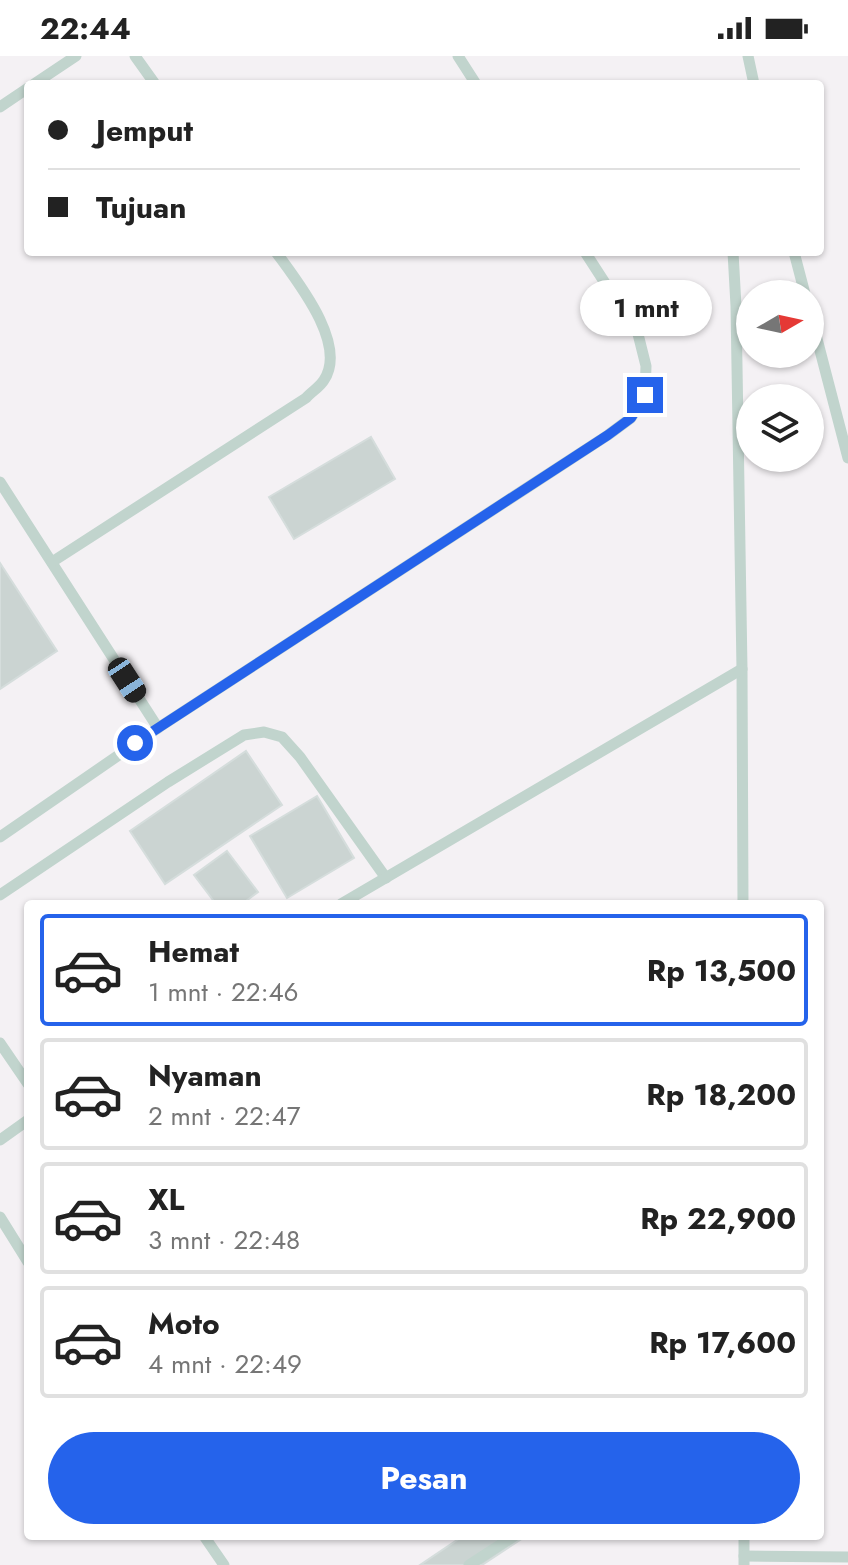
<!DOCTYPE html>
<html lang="id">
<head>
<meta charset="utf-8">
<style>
	body { margin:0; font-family:Jost,sans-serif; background:#f2f2f2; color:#222; height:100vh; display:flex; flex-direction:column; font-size:30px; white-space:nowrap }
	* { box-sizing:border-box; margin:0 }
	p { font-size:26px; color:#767676 }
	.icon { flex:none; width:44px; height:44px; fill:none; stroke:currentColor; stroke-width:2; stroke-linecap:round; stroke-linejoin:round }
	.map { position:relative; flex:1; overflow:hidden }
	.side { position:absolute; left:24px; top:844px; width:800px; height:640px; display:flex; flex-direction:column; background:#fff; border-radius:8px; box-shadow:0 2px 6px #0004 }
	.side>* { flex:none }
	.banner { position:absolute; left:24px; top:24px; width:800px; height:176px; border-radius:8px; box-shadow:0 2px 6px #0004; display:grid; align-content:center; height:176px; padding:0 24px; background:#fff }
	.needle { width:52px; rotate:81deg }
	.buttons { position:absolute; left:736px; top:224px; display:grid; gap:16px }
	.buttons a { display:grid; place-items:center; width:88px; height:88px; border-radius:50%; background:#fff; box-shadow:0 2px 6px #0004; font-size:40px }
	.end { position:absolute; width:36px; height:36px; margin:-18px; border:10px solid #2563eb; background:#fff; box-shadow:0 0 0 4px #fff }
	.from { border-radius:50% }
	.bubble { position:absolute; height:56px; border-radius:28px; background:#fff; box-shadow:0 2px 6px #0004; font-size:26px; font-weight:700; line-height:56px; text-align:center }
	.car { position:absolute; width:24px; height:48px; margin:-24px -12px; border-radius:10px; box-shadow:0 0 6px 2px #0007; background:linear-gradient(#222 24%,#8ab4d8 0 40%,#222 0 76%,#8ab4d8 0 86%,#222 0) }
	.banner b { display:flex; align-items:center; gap:28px; height:76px; font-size:30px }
	.banner b+b { border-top:2px solid #e0e0e0 }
	.banner i { width:20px; height:20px; background:#222 }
	ul { padding:14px 0 0; list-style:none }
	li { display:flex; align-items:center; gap:24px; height:112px; margin:0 16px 12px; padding:0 8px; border:4px solid #e0e0e0; border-radius:8px }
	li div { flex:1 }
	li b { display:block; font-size:30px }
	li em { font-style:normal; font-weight:700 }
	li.selected { border-color:#2563eb }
	li>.icon { width:72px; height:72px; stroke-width:1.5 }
	.primary-button { display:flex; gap:16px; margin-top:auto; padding:16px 24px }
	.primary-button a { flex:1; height:92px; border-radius:48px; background:#2563eb; color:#fff; font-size:32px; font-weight:700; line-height:92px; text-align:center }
	.status { display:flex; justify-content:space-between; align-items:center; height:56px; padding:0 40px; background:#fff; direction:ltr }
	.status svg { height:22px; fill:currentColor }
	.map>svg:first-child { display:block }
	.building { fill:#cbd4d2; stroke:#d5dddc; stroke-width:2 }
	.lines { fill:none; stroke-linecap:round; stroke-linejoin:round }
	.service { stroke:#c1d4cd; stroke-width:11 }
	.route { stroke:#2563eb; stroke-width:10 }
</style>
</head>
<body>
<div class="status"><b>22:44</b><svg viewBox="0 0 49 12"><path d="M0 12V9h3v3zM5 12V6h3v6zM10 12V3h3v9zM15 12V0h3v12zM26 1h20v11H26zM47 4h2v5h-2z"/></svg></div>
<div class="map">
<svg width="848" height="1509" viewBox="0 0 848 1509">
	<rect width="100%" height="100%" fill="#f4f1f4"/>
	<g class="building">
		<path d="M371 381 395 423 294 483 269 441Z"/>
		<path d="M0 507 57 595 0 633Z"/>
		<path d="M246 695 282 749 165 828 130 775Z"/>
		<path d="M317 740 354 802 287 842 250 780Z"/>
		<path d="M227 795 258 836 242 848H216L194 819Z"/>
		<path d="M463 1480H526L482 1509H420Z"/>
	</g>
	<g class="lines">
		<g class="service">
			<path d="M135 0 155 28"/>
			<path d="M458 0 476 28"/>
			<path d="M748 0 754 28"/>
			<path d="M34 28 76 0"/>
			<path d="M0 51 28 32"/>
			<path d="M733 196 736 250 742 613 743 848"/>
			<path d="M794 196 805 238"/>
			<path d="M810 256 848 402"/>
			<path d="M0 426 158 672"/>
			<path d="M52 506 306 342C311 336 320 331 324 324 348 288 297 225 276 196"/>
			<path d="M0 781 158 672 608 379 631 362 645 339 646 310 638 278 585 196"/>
			<path d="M0 839 168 726 244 679 264 676 282 681 300 701 386 822"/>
			<path d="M341 848 742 613"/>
			<path d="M0 987 28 1028"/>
			<path d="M0 1084 28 1064"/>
			<path d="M0 1161 28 1206"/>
			<path d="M204 1480 224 1509"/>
			<path d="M744 1480V1509"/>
			<path d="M744 1500 848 1501"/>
			<path d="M469 1509 514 1480"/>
		</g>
	</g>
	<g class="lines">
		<path class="route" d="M135 687 608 379 631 362 645 339"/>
	</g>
</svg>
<div class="buttons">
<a><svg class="needle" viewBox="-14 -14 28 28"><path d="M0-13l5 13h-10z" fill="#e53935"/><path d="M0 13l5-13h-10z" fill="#767676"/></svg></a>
<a><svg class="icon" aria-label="layers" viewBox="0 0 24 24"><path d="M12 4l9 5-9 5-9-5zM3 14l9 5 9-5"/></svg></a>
</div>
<i class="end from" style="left:135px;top:687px"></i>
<i class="end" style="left:645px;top:339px"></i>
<div class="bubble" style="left:580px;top:224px;width:132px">1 mnt</div>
<i class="car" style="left:127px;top:624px;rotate:147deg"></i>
<div class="banner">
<b><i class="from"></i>Jemput</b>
<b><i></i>Tujuan</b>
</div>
<section class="side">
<ul>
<li class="selected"><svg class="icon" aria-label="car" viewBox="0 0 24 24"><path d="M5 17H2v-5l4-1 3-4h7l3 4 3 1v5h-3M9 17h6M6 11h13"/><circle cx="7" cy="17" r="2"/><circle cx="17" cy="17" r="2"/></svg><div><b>Hemat</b><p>1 mnt · 22:46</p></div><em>Rp 13,500</em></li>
<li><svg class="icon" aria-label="car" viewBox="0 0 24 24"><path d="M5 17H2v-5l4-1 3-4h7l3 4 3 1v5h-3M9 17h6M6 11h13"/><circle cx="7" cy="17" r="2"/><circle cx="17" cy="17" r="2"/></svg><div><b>Nyaman</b><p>2 mnt · 22:47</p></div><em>Rp 18,200</em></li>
<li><svg class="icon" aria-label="car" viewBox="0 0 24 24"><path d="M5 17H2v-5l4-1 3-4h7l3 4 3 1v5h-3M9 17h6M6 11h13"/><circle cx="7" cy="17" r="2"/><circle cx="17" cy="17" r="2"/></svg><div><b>XL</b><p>3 mnt · 22:48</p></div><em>Rp 22,900</em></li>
<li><svg class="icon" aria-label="car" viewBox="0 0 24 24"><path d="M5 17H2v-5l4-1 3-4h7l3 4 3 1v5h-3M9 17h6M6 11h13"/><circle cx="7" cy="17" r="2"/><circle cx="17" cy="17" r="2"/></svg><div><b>Moto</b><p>4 mnt · 22:49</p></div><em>Rp 17,600</em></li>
</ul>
<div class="primary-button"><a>Pesan</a></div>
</section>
</div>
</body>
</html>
